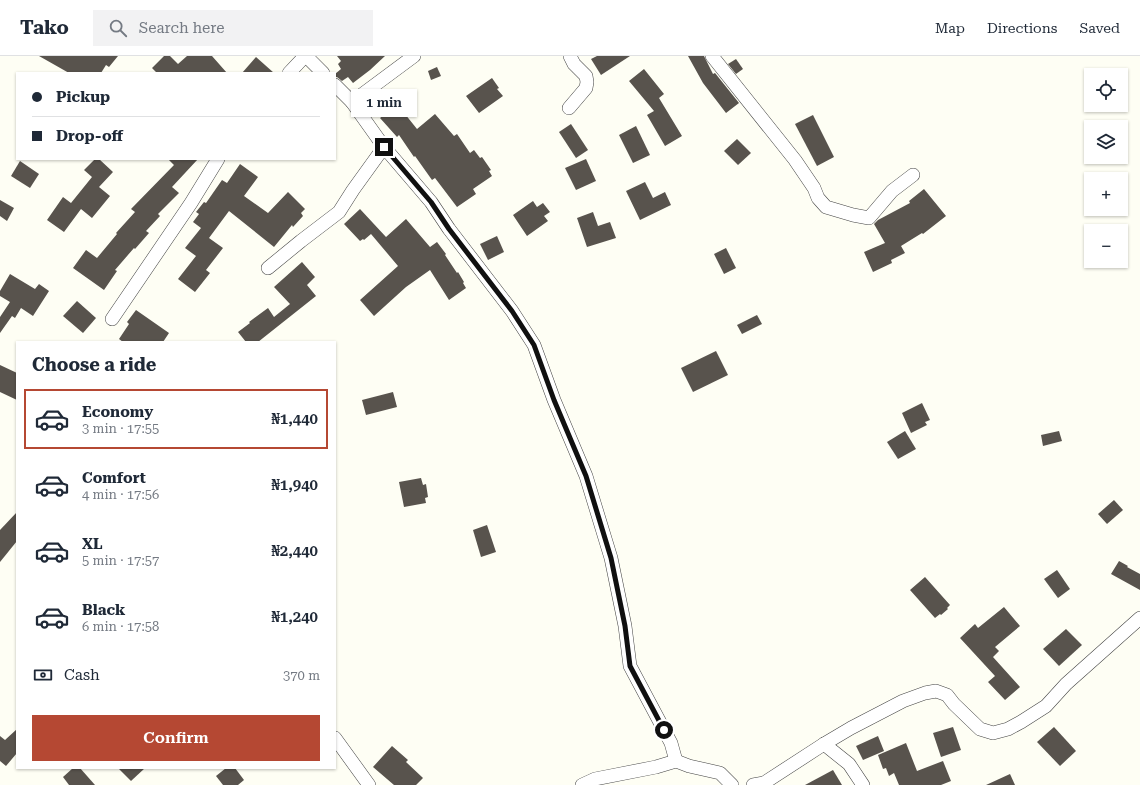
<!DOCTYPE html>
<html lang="en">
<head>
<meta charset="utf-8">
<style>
	body { margin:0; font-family:"Roboto Serif",serif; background:#f2f2f3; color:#1f2937; height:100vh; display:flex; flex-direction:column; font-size:15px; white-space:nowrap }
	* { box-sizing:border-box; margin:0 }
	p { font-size:13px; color:#747a83 }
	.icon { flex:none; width:22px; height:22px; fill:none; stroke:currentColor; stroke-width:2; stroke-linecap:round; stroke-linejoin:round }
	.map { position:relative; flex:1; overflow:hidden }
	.sheet { position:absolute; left:16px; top:285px; width:320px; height:428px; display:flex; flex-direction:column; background:#fff; border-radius:0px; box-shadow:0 1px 3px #0004 }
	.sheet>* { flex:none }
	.top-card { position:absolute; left:16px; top:16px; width:320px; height:88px; border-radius:0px; box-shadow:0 1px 3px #0004; display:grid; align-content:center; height:88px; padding:0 16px; background:#fff }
	.controls { position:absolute; left:1084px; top:12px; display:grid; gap:8px }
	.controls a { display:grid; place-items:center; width:44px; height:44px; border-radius:0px; background:#fff; box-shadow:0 1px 3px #0004; font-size:20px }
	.end { position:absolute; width:18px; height:18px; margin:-9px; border:5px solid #101010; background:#fff; box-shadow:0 0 0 2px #fff }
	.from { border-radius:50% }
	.bubble { position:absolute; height:28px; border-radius:0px; background:#fff; box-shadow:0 1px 3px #0004; font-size:13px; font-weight:600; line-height:28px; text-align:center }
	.top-card b { display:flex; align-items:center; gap:14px; height:38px; font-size:15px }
	.top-card b+b { border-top:1px solid #e0e1e3 }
	.top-card i { width:10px; height:10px; background:#1f2937 }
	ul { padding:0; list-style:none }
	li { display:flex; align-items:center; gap:12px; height:60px; margin:0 8px 6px; padding:0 8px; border:2px solid transparent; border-radius:0px }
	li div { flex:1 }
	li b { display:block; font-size:15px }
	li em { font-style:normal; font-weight:600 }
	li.on { border-color:#b54833 }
	li>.icon { width:36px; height:36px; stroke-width:1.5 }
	h2 { padding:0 16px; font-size:18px; line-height:48px }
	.pay { display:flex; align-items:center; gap:10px; height:44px; padding:0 16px; font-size:15px }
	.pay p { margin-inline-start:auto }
	.button { display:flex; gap:8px; margin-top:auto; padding:8px 16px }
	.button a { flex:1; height:46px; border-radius:0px; background:#b54833; color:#fff; font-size:16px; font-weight:600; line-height:46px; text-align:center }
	header { display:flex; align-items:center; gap:24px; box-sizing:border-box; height:56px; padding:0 20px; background:#fff; border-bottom:1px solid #e0e1e3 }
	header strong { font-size:19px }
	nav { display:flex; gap:22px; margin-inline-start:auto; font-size:14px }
	.search { width:280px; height:36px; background:#f2f2f3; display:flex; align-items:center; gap:10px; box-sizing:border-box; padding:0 14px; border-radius:0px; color:#747a83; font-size:15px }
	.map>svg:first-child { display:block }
	.building { fill:#58534d }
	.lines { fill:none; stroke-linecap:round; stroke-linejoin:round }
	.minor-casing { stroke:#434343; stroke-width:14 }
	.minor { stroke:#fff; stroke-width:13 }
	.route { stroke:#101010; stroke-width:5 }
</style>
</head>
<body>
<header>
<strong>Tako</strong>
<div class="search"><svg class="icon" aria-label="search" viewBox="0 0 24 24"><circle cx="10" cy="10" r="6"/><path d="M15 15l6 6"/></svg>Search here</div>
<nav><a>Map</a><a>Directions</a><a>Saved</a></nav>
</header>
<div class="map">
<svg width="1140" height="729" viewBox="0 0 1140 729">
	<rect width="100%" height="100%" fill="#fefef4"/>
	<g class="building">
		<path d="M39 0H118L109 11 106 9 101 17H69Z"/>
		<path d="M164 0H170L178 8 187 0H212L227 17H157L152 12Z"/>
		<path d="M337 0H385L370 14 353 27 348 21 342 25 337 21H335V18L341 13 338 8 341 5Z"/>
		<path d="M597 0H630L601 19 591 3Z"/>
		<path d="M688 0H704L713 18 715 17 739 47 726 57 703 27Z"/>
		<path d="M256 1 274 17H242Z"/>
		<path d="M736 3 743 13 736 18 728 8Z"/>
		<path d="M437 11 441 20 431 24 428 15Z"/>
		<path d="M644 13 664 38 659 42 682 80 665 90 647 59 654 55 629 25Z"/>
		<path d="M492 22 499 32 497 33 503 40 479 57 466 40Z"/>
		<path d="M397 48 417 73 435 58 454 80 457 78 470 97 474 94 480 102 482 101 491 114 489 115 492 120 473 133 476 138 457 151 435 122 432 124 415 100 414 101 399 79 397 81 380 62Z"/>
		<path d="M813 59 834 101 817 110 795 68Z"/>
		<path d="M571 68 588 94 576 102 559 76Z"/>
		<path d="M636 70 650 99 633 107 619 79Z"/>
		<path d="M737 83 751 97 738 109 724 95Z"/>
		<path d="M95 103H99L113 116 99 131 110 140 92 162 81 153 64 176 47 164 63 141 71 147 92 121 84 114Z"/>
		<path d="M168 103H198L172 131 179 137 158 158 160 160 146 175 149 177 135 193 134 192 115 214 117 215 104 234 73 212 86 194 97 202 117 178 116 177 135 156 131 153 174 109Z"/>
		<path d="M586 103 596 125 576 134 565 112Z"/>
		<path d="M20 105 39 118 30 132 11 120Z"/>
		<path d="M240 108 258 121 244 140 268 157 288 136 305 153 301 157 303 160 293 171 292 169 274 191 229 155 209 182 223 192 206 214 210 217 195 236 178 223 196 200 185 192 201 172 193 166 199 158 196 156 204 146 206 147 222 124 227 127Z"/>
		<path d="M645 126 653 142 665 136 671 149 640 164 626 135Z"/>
		<path d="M924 133 946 160 923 178 922 177 901 190 905 197 891 204 892 207 873 216 864 196 885 187 874 168 878 164 910 147 909 145Z"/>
		<path d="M0 144 14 152 7 165 0 160Z"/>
		<path d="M533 145 537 151 543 147 550 156 544 160 548 165 527 180 513 159Z"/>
		<path d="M360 153 386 181 406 163 430 191 437 186 446 198 445 199 457 217 458 216 464 226 463 227 466 232 449 244 430 214 406 231 374 260 360 244 398 210 371 178 364 184 363 183 360 185 344 168Z"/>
		<path d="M593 156 598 170 610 166 616 182 587 191 577 162Z"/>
		<path d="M497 180 504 196 488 204 480 188Z"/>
		<path d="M726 192 736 212 724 218 714 198Z"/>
		<path d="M302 206 315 221 307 229 316 240 258 286H246L238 276 250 267 249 266 268 252 274 261 290 248 274 231Z"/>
		<path d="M10 218 35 233 39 228 49 235 33 260 21 252 15 262 12 260 0 277V261L10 246 0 240V235Z"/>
		<path d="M77 245 96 262 83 277 63 260Z"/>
		<path d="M136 254 169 277 163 286H123L119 283 129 268 127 266Z"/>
		<path d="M757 259 762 268 742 278 737 269Z"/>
		<path d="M716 295 728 319 693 336 681 312Z"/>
		<path d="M0 309 17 317V344L0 336Z"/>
		<path d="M393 336 397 351 366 359 362 344Z"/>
		<path d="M922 347 930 364 925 366 927 369 911 377 902 357Z"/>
		<path d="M905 375 916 393 898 403 887 386Z"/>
		<path d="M1059 375 1062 385 1043 390 1041 379Z"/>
		<path d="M421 422 423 429 426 428 428 441 425 442 426 447 404 451 399 426Z"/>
		<path d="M1114 444 1123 454 1107 468 1098 458Z"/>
		<path d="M17 456V485L0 506V474Z"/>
		<path d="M487 469 496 496 481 501 473 474Z"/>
		<path d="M1119 505 1128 510 1127 511 1140 518V534L1111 518Z"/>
		<path d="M1057 514 1070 533 1058 542 1044 523Z"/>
		<path d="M925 521 950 549 947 552 948 553 941 559 940 558 935 562 910 534Z"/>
		<path d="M1004 551 1020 570 995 591 999 595 993 601 1020 631 1005 644 988 626 995 620 960 582 975 568 978 572Z"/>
		<path d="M1066 573 1082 589 1059 610 1043 593Z"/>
		<path d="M953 671 961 694 941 701 933 677Z"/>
		<path d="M1054 671 1076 695 1060 710 1037 686Z"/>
		<path d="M17 673V697L6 710 0 705V680L5 684Z"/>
		<path d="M878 680 884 695 863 704 856 690Z"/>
		<path d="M906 687 917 715 943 705 951 725 941 729H899L894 717 889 720 886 712 883 713 878 699Z"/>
		<path d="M392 690 408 704 406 706 423 722 416 729H394L373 711Z"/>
		<path d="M73 712H80L95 729H69L63 721Z"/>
		<path d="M118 712H145L131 725Z"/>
		<path d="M226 712H235L244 724 238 729H223L216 720Z"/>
		<path d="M833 714 842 729H805Z"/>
		<path d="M1010 718 1015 729H986Z"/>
	</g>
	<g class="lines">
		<g class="minor-casing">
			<g id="minor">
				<path d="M306 0 323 17"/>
				<path d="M712 0 795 104 814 132 818 142 826 151 853 159 869 162 892 135 913 119"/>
				<path d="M289 17 305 0"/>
				<path d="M335 29 352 46 384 91 431 146 449 173 512 255 534 289 554 344 586 420 611 502 625 570 630 610 671 687 676 705"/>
				<path d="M352 46 414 0"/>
				<path d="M569 52 586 32 587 26 586 20 574 8 570 0"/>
				<path d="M268 212 301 185 339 156 353 134 384 91"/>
				<path d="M112 263 191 147 218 103"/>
				<path d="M335 682 369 729"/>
				<path d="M824 688 849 708 863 729"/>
				<path d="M582 729 595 723 656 711 676 705 689 710 720 717 732 729"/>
				<path d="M753 729 764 727 824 688 851 672 903 645 925 637 936 635 947 639 954 648 980 673 993 677 1008 673 1021 666 1046 650 1066 628 1140 562"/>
			</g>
		</g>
		<use href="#minor" class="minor"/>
	</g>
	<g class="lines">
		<path class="route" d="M384 91 431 146 449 173 512 255 534 289 554 344 586 420 611 502 625 570 630 610 664 674"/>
	</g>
</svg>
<div class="controls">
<a><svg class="icon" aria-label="locate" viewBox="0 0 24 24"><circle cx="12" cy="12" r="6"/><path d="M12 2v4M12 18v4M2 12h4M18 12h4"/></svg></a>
<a><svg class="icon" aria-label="layers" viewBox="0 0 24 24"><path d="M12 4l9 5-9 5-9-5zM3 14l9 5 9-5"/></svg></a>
<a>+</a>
<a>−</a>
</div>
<i class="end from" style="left:664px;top:674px"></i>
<i class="end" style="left:384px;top:91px"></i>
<div class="bubble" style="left:351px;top:33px;width:66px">1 min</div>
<div class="top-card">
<b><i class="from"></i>Pickup</b>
<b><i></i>Drop-off</b>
</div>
<section class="sheet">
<h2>Choose a ride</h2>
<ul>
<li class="on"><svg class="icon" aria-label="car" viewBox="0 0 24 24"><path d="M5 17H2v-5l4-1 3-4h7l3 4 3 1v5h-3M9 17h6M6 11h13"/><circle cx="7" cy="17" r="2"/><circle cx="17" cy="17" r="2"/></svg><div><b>Economy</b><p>3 min · 17:55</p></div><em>₦1,440</em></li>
<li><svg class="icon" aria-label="car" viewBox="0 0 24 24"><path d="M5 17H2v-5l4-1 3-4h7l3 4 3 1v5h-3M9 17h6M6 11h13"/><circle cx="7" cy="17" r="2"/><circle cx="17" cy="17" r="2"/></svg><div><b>Comfort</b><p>4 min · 17:56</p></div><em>₦1,940</em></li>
<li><svg class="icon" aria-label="car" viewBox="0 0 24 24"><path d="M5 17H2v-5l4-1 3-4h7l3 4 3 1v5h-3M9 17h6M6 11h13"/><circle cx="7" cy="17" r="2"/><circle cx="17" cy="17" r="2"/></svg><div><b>XL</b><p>5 min · 17:57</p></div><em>₦2,440</em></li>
<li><svg class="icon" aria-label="car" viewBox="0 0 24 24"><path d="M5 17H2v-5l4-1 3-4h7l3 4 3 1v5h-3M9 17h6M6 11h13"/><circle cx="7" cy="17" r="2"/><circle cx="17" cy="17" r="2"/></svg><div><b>Black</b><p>6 min · 17:58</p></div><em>₦1,240</em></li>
</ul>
<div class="pay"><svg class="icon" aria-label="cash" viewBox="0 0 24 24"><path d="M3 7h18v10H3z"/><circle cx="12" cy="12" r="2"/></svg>Cash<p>370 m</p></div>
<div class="button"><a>Confirm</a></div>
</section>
</div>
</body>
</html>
